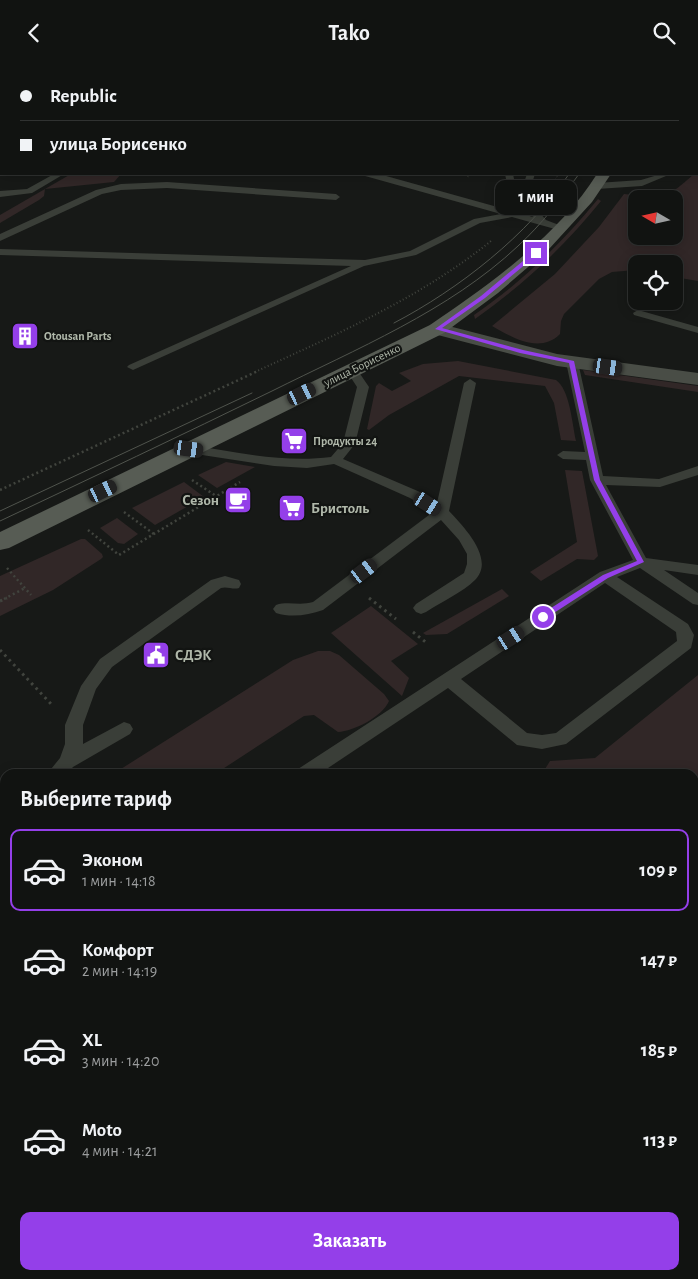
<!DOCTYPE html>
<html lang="ru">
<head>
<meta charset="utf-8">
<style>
	body { margin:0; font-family:"Alegreya Sans",sans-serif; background:#1a1c1a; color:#f1f3f6; height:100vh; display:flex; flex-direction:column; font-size:19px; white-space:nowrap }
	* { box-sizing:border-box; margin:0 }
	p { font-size:16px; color:#9c9e9f }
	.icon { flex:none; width:28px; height:28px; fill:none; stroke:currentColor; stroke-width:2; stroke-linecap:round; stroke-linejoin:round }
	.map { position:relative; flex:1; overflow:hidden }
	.sheet { position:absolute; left:0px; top:704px; width:699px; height:511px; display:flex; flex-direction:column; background:#111311; border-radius:15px 15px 0 0; box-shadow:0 2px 12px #0003,0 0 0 1px #303231 }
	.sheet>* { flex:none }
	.top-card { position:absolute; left:0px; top:0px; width:699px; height:110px; box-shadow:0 2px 12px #0003,0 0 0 1px #303231; display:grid; align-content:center; height:110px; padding:0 20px; background:#111311 }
	.needle { width:32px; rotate:279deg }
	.fabs { position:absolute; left:628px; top:125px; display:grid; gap:10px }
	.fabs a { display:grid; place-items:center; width:55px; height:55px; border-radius:10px; background:#111311; box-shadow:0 2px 12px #0003,0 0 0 1px #303231; font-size:25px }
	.end { position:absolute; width:22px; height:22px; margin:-11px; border:6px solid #943fe9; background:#fff; box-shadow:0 0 0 2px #fff }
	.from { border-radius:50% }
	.bubble { position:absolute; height:35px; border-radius:10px; background:#111311; box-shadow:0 2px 12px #0003,0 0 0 1px #303231; font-size:16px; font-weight:700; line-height:35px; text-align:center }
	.car { position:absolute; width:15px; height:30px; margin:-15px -8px; border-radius:6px; box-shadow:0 0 4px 1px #0007; background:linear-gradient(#222 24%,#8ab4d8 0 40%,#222 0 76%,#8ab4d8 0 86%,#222 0) }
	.top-card b { display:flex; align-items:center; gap:18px; height:48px; font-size:19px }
	.top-card b+b { border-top:1px solid #303231 }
	.top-card i { width:12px; height:12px; background:#f1f3f6 }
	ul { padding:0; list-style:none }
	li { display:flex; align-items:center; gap:15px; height:82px; margin:0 10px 8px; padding:0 10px; border:2px solid transparent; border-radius:10px }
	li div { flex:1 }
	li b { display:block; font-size:19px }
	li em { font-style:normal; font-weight:700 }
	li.current { border-color:#943fe9 }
	li>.icon { width:45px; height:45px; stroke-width:1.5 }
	h2 { padding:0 20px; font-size:22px; line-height:60px }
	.action { display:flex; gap:10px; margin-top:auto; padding:10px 20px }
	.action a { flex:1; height:58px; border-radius:10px; background:#943fe9; color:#fff; font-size:20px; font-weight:700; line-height:58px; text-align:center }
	header { display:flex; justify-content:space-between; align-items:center; height:65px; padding:0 20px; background:#111311; font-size:22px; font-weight:700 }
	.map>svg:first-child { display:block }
	.green { fill:#312727; fill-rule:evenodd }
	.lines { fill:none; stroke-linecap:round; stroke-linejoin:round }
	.river { stroke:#383c2d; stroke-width:65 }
	.path-far4 { stroke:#41443e; stroke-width:1; stroke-dasharray:1 2; stroke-linecap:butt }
	.path-far3 { stroke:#41443e; stroke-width:2; stroke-dasharray:1 2.5; stroke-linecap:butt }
	.path-far2 { stroke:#41443e; stroke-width:2.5; stroke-dasharray:2 3; stroke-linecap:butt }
	.path-far1 { stroke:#41443e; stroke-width:3; stroke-dasharray:2.5 4; stroke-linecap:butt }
	.path { stroke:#41443e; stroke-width:4.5; stroke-dasharray:4 5; stroke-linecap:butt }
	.lane { fill:#3a3e38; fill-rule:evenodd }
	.secondary { fill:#494d46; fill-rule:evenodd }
	.primary { fill:#575c54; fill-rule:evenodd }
	.tram { stroke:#50544d; stroke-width:1 }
	.route { fill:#943fe9 }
	.labels { text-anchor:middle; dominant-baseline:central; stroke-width:4.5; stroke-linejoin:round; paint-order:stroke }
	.far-poi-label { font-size:12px; font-weight:bold; fill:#b0b8aa; stroke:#121412; text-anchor:start }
	.far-street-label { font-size:12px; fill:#b0b8aa; stroke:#121412 }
	.poi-label { font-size:15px; font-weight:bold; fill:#b0b8aa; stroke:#121412; text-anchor:start }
</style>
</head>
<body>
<header><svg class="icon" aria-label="back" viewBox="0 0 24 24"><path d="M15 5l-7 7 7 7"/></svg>Tako<svg class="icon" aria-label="search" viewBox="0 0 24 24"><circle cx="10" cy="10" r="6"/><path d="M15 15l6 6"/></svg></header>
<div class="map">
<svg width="698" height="1214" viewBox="0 0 698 1214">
	<rect width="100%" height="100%" fill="#171917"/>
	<g class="green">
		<path d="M698 105V216L674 212V199H636V205L612 207 599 214 564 249 561 256 560 269C540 289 513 273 492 261L555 209 599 162 624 129C663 133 664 136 694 109H698ZM636 134H674V171H636Z"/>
		<path d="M71 109H121L114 117 45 124 44 131 39 135 0 158V150Z"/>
		<path d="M598 134 601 136C565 181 523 220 475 254L474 250C521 218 562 178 598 134Z"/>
		<path d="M458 296 556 315C570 325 572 358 576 376L561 375 554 338 545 321 459 311 389 350 369 365 367 364 376 321 379 318 392 326 411 316 399 308 423 299Z"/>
		<path d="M583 305 698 321V327L585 310Z"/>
		<path d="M226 397 255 402 217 423 198 410Z"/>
		<path d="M565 405 582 406 598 491 594 495 577 494 541 516 530 507 577 477Z"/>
		<path d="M184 417 204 432 155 460 132 443Z"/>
		<path d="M117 453 138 469 124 479 118 478 100 463Z"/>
		<path d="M81 474H85L102 489 103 492 101 494 53 525 0 551V511Z"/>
		<path d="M502 524 509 531 447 569 426 570 423 568Z"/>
		<path d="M371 541 418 579 391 596 409 613 402 631 331 568Z"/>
		<path d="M318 586H330L339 590 384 629 389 636C382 652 354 666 338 667L314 650 304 651 215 709H113L293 595Z"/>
		<path d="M698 610V750L694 753V709H542L550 696 595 693Z"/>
		<path d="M5 777V844L0 848V780Z"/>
		<path d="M694 940 698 941V1214H521L524 1210H694Z"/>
		<path d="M5 1143V1210H118L111 1214H0V1146Z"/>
	</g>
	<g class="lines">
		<g class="river">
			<path d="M100 1 102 0"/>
			<path d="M0 42 1 41"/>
		</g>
		<g class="path-far4">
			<path d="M462 109 469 112"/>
			<path d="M553 117 559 109"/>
		</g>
		<path class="path-far3" d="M255 307C337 269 420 233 491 176"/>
		<g class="path-far2">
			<path d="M192 415 216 431"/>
			<path d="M0 425 258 306"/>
			<path d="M124 447 154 469"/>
			<path d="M88 465 119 490 240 417"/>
			<path d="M7 503 31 530"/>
			<path d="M4 534 25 523"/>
		</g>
		<g class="path-far1">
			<path d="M369 533 396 554"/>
			<path d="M0 536 7 533"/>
			<path d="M413 567 428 579"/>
			<path d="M0 585 53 641"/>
		</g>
		<g class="path">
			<path d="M694 1200 698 1196"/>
			<path d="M679 1214 683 1210"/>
		</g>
		<g class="lane">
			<rect x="543" y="0" width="6" height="1"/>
			<rect x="0" y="83" width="1" height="4"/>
			<path d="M54 109H64L32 128 0 132V126L27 124Z"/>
			<path d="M358 109H379L533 152 507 119 505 109H513L515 119 521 126 527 109H535L527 133 546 155 567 163 562 166 512 152 480 158 416 190 364 201 133 305 127 302 129 300 351 201 0 190V184L365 195 410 186 474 154 501 149Z"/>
			<path d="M661 109 666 111 642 121 597 124 593 121 597 118 641 115Z"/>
			<path d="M167 117 336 129 340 132 336 135 167 123 121 125 102 129 0 176V169L96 125 121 119Z"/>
			<path d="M638 245 698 262V268L634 250 633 248Z"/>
			<path d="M572 294 578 297 603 411 659 414 698 401V410L660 422 606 420 646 493 698 500V510L664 505 698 528V540L693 539 640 503 617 512 688 559 694 570 691 583 566 679 542 684 517 680 448 623 319 709H295L298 704 600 507 633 495 590 415 586 395 563 394 557 390 563 386 585 387 566 297ZM605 518 676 567 677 576 556 668 542 670 527 668 461 614Z"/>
			<path d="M352 302 356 303 369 322 355 379 343 394 420 427 437 438 464 318 470 314 476 318 449 446C463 461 496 494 475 515 463 527 441 537 426 547L421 549 416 547 413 543 416 539 464 508 467 499V489L459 475 441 455 323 545C308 550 292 553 276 548L273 544 276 540C288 536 300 541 313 537L433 447 410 433 334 399 307 403 274 401 189 388 183 384 189 380C236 387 283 398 331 392L343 378 357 322 346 305Z"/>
			<path d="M225 511 239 515 241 519 239 523C233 525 227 521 221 523L112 602 96 624 83 660V679L124 657 130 659 133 664 130 669 73 702 67 709H47L60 693 65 679V660L81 621 100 594 211 515Z"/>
			<path d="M5 735V753L0 755V737Z"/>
			<path d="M698 781V800L694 802V783Z"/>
			<path d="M694 803 698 805V824L694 822Z"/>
			<path d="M5 894V916L0 918V896Z"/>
			<path d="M694 905H698V927L694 926Z"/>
			<path d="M169 1210H200L198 1214H167Z"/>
		</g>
		<path class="secondary" d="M437 258 557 289 698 308V320L557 301 430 268 428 264 430 260Z"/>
		<g class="primary">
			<rect x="621" y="0" width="12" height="1"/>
			<path d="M597 109H611L592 137 549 184 498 228 444 268 9 483 0 485V467L430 260C489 220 559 170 597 109Z"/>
		</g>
		<g class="tram">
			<path d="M394 258C459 224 528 170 569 109"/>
			<path d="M0 446 252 328"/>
			<path d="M0 456C91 413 182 370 272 326 356 284 449 246 518 181 542 159 560 135 579 109"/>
		</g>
	</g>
	<path class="route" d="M535 186 539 188 485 233 442 263 523 285 574 296 600 415 644 497 608 513 543 555 540 554V550L603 510 637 496 594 415 569 298 520 288 435 264 481 231Z"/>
	<defs>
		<g id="building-square" transform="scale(1.4375)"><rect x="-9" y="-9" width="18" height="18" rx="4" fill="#943fe9" stroke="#121412"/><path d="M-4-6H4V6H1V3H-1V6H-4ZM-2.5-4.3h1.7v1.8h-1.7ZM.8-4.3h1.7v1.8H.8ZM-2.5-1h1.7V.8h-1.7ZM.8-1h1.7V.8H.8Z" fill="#fff"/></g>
		<g id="supermarket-square" transform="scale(1.4375)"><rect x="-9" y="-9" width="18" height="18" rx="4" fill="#943fe9" stroke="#121412"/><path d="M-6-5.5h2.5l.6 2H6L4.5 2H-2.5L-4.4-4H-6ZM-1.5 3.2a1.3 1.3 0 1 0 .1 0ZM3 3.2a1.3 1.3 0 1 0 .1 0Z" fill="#fff"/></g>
		<g id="cafe-square" transform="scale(1.4375)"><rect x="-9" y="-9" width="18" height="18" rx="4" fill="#943fe9" stroke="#121412"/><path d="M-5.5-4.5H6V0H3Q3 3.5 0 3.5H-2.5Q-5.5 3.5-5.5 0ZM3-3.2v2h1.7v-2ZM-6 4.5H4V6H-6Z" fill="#fff"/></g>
		<g id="civic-square" transform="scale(1.4375)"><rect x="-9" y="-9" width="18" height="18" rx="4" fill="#943fe9" stroke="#121412"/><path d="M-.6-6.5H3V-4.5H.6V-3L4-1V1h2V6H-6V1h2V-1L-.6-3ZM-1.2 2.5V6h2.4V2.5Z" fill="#fff"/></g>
	</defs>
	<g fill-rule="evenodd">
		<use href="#building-square" x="25" y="271"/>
		<use href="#supermarket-square" x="294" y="376"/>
		<use href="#cafe-square" x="238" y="435"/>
		<use href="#supermarket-square" x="292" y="443"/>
		<use href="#civic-square" x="156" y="590"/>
	</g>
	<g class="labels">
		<g class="far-poi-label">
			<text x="44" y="271">Otousan Parts</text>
			<text x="313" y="376">Продукты 24</text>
		</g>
		<g class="far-street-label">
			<text transform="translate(362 300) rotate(-26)">улица Борисенко</text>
		</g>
		<g class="poi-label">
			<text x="219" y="435" text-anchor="end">Сезон</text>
			<text x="311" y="443">Бристоль</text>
			<text x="175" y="590">СДЭК</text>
		</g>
	</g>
</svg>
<div class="fabs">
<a><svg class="needle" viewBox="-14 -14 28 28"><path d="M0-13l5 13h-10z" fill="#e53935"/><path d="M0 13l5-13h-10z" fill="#9c9e9f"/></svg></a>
<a><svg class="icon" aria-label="locate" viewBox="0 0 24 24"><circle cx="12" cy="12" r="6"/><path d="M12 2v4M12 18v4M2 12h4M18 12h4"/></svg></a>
</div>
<i class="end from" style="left:543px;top:552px"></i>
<i class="end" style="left:536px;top:188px"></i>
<div class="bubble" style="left:495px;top:115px;width:82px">1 мин</div>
<i class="car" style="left:608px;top:302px;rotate:98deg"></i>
<i class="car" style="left:302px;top:329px;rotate:64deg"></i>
<i class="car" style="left:189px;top:384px;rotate:98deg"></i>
<i class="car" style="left:103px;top:426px;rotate:64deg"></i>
<i class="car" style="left:428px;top:439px;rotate:123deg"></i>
<i class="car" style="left:364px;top:506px;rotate:53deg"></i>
<i class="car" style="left:511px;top:573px;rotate:57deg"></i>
<div class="top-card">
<b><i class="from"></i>Republic</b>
<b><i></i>улица Борисенко</b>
</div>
<section class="sheet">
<h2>Выберите тариф</h2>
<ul>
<li class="current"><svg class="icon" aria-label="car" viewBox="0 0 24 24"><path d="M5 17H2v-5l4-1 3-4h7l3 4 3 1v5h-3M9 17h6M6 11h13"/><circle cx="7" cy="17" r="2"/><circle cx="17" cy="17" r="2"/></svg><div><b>Эконом</b><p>1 мин · 14:18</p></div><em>109 ₽</em></li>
<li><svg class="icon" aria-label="car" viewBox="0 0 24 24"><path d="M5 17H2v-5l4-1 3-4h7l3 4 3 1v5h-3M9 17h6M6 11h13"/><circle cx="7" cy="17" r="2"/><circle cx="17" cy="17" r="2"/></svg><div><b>Комфорт</b><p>2 мин · 14:19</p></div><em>147 ₽</em></li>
<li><svg class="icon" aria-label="car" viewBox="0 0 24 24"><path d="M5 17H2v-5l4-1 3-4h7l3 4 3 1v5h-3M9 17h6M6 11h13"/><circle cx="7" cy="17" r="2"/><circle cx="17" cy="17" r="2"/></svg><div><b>XL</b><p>3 мин · 14:20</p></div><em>185 ₽</em></li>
<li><svg class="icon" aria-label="car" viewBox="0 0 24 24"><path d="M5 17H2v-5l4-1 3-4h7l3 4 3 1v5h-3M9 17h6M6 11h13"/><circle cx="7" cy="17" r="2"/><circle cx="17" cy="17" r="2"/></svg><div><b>Moto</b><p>4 мин · 14:21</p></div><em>113 ₽</em></li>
</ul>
<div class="action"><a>Заказать</a></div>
</section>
</div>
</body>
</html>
